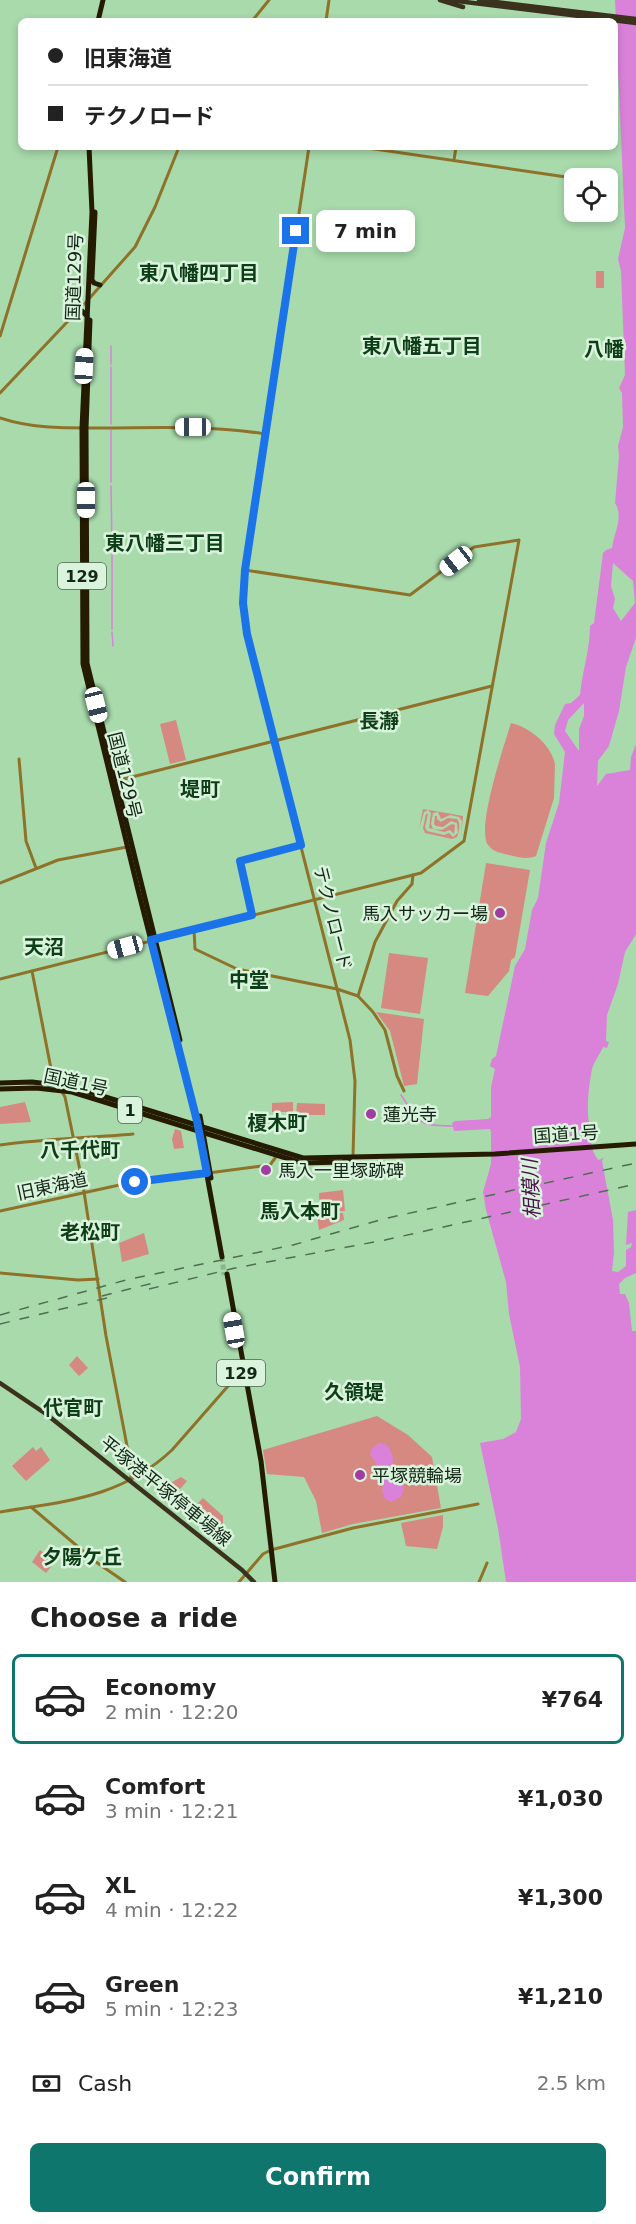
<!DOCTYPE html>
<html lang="en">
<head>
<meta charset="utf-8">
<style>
	body { margin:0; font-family:"DejaVu Sans","Noto Sans JP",sans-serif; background:#f2f2f2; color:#222; height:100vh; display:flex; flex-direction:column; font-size:22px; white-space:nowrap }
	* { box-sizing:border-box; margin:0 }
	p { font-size:20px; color:#767676 }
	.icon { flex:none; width:33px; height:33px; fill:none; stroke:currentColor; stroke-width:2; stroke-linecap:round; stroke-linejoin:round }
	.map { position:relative; height:1582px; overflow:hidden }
	.details { display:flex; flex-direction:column; background:#fff; flex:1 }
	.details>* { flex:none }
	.banner { position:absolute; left:18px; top:18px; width:600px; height:132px; border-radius:9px; box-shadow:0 3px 9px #0003; display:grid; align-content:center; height:132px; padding:0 30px; background:#fff }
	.tools { position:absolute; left:564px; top:168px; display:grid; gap:12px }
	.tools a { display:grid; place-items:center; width:54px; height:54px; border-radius:9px; background:#fff; box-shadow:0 3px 9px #0003; font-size:30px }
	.end { position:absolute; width:27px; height:27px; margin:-14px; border:8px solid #1a73e8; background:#fff; box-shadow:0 0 0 3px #fff }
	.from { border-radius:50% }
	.bubble { position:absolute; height:42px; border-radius:9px; background:#fff; box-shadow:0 3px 9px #0003; font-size:20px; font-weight:800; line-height:42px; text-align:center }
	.car { position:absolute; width:18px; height:36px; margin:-18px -9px; border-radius:8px; box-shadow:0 0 4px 2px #0007; background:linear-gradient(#fff 24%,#345 0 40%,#fff 0 76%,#345 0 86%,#fff 0) }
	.banner b { display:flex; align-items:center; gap:21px; height:57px; font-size:22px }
	.banner b+b { border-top:2px solid #e0e0e0 }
	.banner i { width:15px; height:15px; background:#222 }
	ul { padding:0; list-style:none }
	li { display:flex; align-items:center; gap:18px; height:90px; margin:0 12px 9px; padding:0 18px; border:3px solid transparent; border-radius:9px }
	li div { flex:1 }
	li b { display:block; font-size:22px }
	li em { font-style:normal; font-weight:800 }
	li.active { border-color:#0f766e }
	li>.icon { width:54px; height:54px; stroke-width:1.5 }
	h2 { padding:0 30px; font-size:27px; line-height:72px }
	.pay { display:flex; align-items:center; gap:15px; height:66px; padding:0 30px; font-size:22px }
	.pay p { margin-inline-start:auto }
	.primary-button { display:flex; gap:12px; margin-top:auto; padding:12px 30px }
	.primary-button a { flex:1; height:69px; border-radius:9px; background:#0f766e; color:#fff; font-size:24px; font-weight:800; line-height:69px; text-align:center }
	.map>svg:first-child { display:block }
	.green { fill:#d58980 }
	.water { fill:#da82da; fill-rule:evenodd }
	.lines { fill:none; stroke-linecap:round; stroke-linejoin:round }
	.stream { stroke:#da82da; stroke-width:1.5 }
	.highway-tunnel { stroke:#8ab68e; stroke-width:5; stroke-dasharray:5 2.5; stroke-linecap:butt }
	.minor { stroke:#8f7229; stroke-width:3 }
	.major { stroke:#3b321d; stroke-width:4.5 }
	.highway { stroke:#251b02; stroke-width:5 }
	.rail { stroke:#4f6e52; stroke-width:1.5; stroke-dasharray:10 10; stroke-linecap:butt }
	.route { stroke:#1a73e8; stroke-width:8 }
	.poi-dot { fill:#a03ca2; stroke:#daf3dc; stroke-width:2 }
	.labels { text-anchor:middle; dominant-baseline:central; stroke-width:5; stroke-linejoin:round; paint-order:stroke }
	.shield { fill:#daf3dc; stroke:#4f6552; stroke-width:1.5 }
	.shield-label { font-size:16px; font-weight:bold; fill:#142817 }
	.street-label { font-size:18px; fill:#142817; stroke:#daf3dc }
	.poi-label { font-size:18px; fill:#142817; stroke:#daf3dc; text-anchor:start }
	.neighbourhood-label { font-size:20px; font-weight:bold; fill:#0e3e18; stroke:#daf3dc }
	.water-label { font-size:20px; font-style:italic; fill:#4b154d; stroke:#daf3dc }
</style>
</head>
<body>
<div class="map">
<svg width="636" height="1582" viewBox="0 0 636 1582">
	<rect width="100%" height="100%" fill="#a8daac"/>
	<g class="green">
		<rect x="596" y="271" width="8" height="17"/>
		<path d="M176 720 186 760 170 764 160 724Z"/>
		<path d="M511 723C529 727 551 744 555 764L554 798 536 856C527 860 518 857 509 855 501 853 493 852 488 845 476 828 504 746 511 723Z"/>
		<path d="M423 809 463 816 461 837 462 821 459 817 450 815 441 819 438 812 433 813 431 824 433 829 442 830 452 824 455 825 454 834 450 830 444 832 429 828 431 813 428 810 424 812 419 829Z"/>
		<path d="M426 814H428L425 827 427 831 444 835 449 833 453 837 458 833 457 823 451 821 443 827 436 826 434 824 435 816H437V819L441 822 448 818 457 819C461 823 459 833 457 837L452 839 425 833 423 828Z"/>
		<path d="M486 863 530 870 515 957 511 960 509 971 488 996 465 993Z"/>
		<path d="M389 953 428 958 420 1014 381 1008Z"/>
		<path d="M376 1012 424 1019 417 1084 404 1086 390 1031Z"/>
		<path d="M25 1102 31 1122 0 1124V1107Z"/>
		<path d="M293 1102V1112H272V1103Z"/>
		<path d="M297 1103 325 1104V1115H296Z"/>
		<path d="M175 1129 181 1131 184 1148 174 1149 172 1139Z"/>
		<path d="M343 1190 345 1211 320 1212 319 1193Z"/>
		<path d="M343 1213 344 1220 319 1230 317 1215Z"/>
		<path d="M144 1233 149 1254 122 1262 119 1243Z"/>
		<path d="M77 1356 88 1368 79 1376 69 1365Z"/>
		<path d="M377 1416 408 1435 432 1457 441 1508 353 1524 322 1533 316 1501 304 1477 267 1474 263 1450Z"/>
		<path d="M33 1447 36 1451 41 1447 50 1460 26 1481 12 1466Z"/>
		<path d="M181 1477 187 1481 168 1503 159 1497 167 1485Z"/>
		<path d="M203 1498 223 1516V1531L219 1536 196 1505Z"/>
		<path d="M443 1515V1527L437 1549 406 1546 401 1523Z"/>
		<path d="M40 1550 55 1562 46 1573 32 1562Z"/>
	</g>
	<g class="water">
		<path d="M615 0H636V638L626 667 619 711 609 746 598 761 597 786 606 774 630 770 631 757 636 744V934L625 952 618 984 607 1015 606 1041 609 1042 607 1048 603 1047C600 1054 594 1062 592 1069 589 1084 584 1121 593 1133 589 1143 592 1151 598 1160L604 1158 602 1161 613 1220 614 1252 612 1271 618 1272 626 1266V1250L631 1247 632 1243 626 1245 628 1212 636 1210V1273L625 1278 619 1284 620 1294H625L629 1303 632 1331H636V1582H506L498 1528 480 1443 503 1439 516 1432 521 1419 520 1367 509 1314 506 1282 486 1210 483 1192 491 1164V1132L490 1129 454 1131 452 1123 455 1121 488 1119 491 1117V1087L495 1069 490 1066 492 1059 496 1056 515 966 525 949 532 910 538 898 546 843 559 803 565 752 554 734 555 725 565 704 571 703 580 695C582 672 590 650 590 626L594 623 603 553 606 550 612 548C614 532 624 517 615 503L619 456 618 446 623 427 622 393 619 388 625 375 621 271 618 259 625 228ZM613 563 633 581 635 603 621 621 613 608 615 599 611 586ZM584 703V716L579 729V751L565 731 568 720Z"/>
		<path d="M379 1443 385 1444C397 1453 396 1475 378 1469L375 1461 370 1455 372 1448Z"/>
		<path d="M389 1473 397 1476 404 1488 401 1497 391 1502 385 1499 382 1491 383 1488 381 1480Z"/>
	</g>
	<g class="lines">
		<g class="stream">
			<path d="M111 346V364"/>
			<path d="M111 367V424"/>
			<path d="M111 430V482"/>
			<path d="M111 486 112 549"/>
			<path d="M112 552V629"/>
			<path d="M112 632 113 646"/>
			<path d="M401 1095C421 1124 417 1126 454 1126"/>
		</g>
		<path class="highway-tunnel" d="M222 1257 224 1275"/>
		<g class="minor">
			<path d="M252 21 269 0"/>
			<path d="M326 21 329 0"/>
			<path d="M309 147 245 570 243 603 247 634 350 1040 355 1081 353 1156"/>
			<path d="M361 147 566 177"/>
			<path d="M454 160 456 147"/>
			<path d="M0 336 58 147"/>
			<path d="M0 393 87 301 135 247 155 207 179 147"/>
			<path d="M0 418C33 429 66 428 100 428 155 428 211 425 265 434"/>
			<path d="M19 759 26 841 36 868"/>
			<path d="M116 781 492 686"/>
			<path d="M0 883 58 860 127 847"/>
			<path d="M252 915 240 861 301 845"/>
			<path d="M194 929 195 949 237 969 337 989 358 996 373 1012 385 1030 397 1076 404 1091"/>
			<path d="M32 971 53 1079 56 1085"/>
			<path d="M0 979 421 873 464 841 519 540 474 547 410 595 245 570"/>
			<path d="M358 996 375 942 397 901 412 884 413 875"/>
			<path d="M62 1092 65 1097 83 1185 106 1336 132 1472 130 1480"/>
			<path d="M0 1145C44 1139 88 1138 133 1134"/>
			<path d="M0 1211 124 1184 270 1165 278 1154"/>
			<path d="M0 1273 78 1280 98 1279"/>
			<path d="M31 1507 96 1562 125 1582"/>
			<path d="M0 1512C66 1501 121 1498 172 1450L243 1369"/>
			<path d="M239 1582 263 1554 271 1550 353 1528 478 1504"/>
			<path d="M479 1582 487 1563"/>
		</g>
		<g class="major">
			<path d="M440 0 463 7"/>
			<path d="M449 0 636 23"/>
			<path d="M479 0 636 19"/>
			<path d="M0 1383 46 1414 242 1570 254 1582"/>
		</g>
		<g class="highway">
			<path d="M98 21 103 0"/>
			<path d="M89 147 92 212 82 428 83 664 138 890 197 1121 222 1257"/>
			<path d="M92 278 95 212"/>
			<path d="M92 280 94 283 100 285"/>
			<path d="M77 311H82L87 316"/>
			<path d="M90 320 86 428 87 663 180 1040"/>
			<path d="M0 1083 32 1082 73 1087 303 1158 495 1154 636 1144"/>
			<path d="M0 1089 36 1088 72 1092 302 1163 342 1162 353 1158"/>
			<path d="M200 1116 211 1178"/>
			<path d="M227 1274 261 1461 275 1582"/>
		</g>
		<g class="rail">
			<path d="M149 1289 235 1268 385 1240 636 1184"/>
			<path d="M102 1296 157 1282"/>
			<path d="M0 1315 126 1280 293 1245 383 1219 636 1163"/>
			<path d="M0 1324 111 1297"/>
		</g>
	</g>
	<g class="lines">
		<path class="route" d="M135 1182 207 1173 197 1121 151 940 252 915 240 861 301 845 247 634 243 603 245 570 296 231"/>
	</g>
	<g class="poi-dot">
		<circle cx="500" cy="913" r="6"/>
		<circle cx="371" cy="1114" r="6"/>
		<circle cx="266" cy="1170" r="6"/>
		<circle cx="360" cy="1475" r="6"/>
	</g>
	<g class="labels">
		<g class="shield">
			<rect x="58" y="563" width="48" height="26" rx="4.5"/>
			<rect x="118" y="1097" width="24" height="26" rx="4.5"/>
			<rect x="217" y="1360" width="48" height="26" rx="4.5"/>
		</g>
		<g class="shield-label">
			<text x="82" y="576">129</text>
			<text x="130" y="1110">1</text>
			<text x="241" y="1373">129</text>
		</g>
		<g class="street-label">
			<text transform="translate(74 277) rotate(-88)">国道129号</text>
			<text transform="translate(125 775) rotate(76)">国道129号</text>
			<text transform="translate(333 918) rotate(76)">テクノロード</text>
			<text transform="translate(76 1082) rotate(12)">国道1号</text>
			<text transform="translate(566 1134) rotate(-4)">国道1号</text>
			<text transform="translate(52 1186) rotate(-12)">旧東海道</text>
			<text transform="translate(166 1491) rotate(39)">平塚港平塚停車場線</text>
		</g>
		<g class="poi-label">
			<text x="488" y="913" text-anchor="end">馬入サッカー場</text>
			<text x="383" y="1114">蓮光寺</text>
			<text x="278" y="1170">馬入一里塚跡碑</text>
			<text x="372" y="1475">平塚競輪場</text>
		</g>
		<g class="neighbourhood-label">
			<text x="199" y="273">東八幡四丁目</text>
			<text x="422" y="346">東八幡五丁目</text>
			<text x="604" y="349">八幡</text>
			<text x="165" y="543">東八幡三丁目</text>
			<text x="379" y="721">長瀞</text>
			<text x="200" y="789">堤町</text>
			<text x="44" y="947">天沼</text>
			<text x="249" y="980">中堂</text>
			<text x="277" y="1123">榎木町</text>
			<text x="80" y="1150">八千代町</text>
			<text x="300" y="1211">馬入本町</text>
			<text x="90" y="1232">老松町</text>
			<text x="354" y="1392">久領堤</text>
			<text x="73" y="1408">代官町</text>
			<text x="82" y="1557">夕陽ケ丘</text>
		</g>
		<g class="water-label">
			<text transform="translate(531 1189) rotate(-93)">相模川</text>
		</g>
	</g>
</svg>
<div class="tools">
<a><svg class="icon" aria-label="locate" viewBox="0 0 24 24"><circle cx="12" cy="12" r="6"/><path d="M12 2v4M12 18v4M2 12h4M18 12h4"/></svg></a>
</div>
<i class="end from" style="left:135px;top:1182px"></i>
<i class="end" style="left:296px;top:231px"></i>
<div class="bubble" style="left:316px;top:210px;width:99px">7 min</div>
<i class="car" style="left:84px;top:366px;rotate:3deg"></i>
<i class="car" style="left:193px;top:427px;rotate:270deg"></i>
<i class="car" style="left:86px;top:500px;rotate:180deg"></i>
<i class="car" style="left:456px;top:561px;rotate:232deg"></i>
<i class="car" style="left:96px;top:705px;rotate:166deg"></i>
<i class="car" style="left:125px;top:947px;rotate:255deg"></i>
<i class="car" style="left:234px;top:1330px;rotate:350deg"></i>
<div class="banner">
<b><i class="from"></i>旧東海道</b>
<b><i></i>テクノロード</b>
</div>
</div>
<section class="details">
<h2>Choose a ride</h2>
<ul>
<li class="active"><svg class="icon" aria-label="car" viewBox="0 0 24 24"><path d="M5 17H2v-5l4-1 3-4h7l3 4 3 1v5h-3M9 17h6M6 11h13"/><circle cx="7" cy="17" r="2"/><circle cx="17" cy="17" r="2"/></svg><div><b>Economy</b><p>2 min · 12:20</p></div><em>¥764</em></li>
<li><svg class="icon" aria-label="car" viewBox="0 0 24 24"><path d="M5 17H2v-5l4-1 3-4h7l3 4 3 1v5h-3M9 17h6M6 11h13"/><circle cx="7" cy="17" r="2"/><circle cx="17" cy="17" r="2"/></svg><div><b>Comfort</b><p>3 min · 12:21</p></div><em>¥1,030</em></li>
<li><svg class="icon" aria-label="car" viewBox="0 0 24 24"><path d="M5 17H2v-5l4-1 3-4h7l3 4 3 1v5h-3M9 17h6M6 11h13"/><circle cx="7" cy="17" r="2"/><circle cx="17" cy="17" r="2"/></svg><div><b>XL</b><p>4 min · 12:22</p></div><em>¥1,300</em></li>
<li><svg class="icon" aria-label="car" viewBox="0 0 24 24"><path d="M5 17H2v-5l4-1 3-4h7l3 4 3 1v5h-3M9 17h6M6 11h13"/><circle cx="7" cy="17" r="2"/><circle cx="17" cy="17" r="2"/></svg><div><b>Green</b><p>5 min · 12:23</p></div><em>¥1,210</em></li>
</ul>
<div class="pay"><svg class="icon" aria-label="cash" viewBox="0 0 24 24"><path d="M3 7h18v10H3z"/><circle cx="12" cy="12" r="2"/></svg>Cash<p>2.5 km</p></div>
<div class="primary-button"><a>Confirm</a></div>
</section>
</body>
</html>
